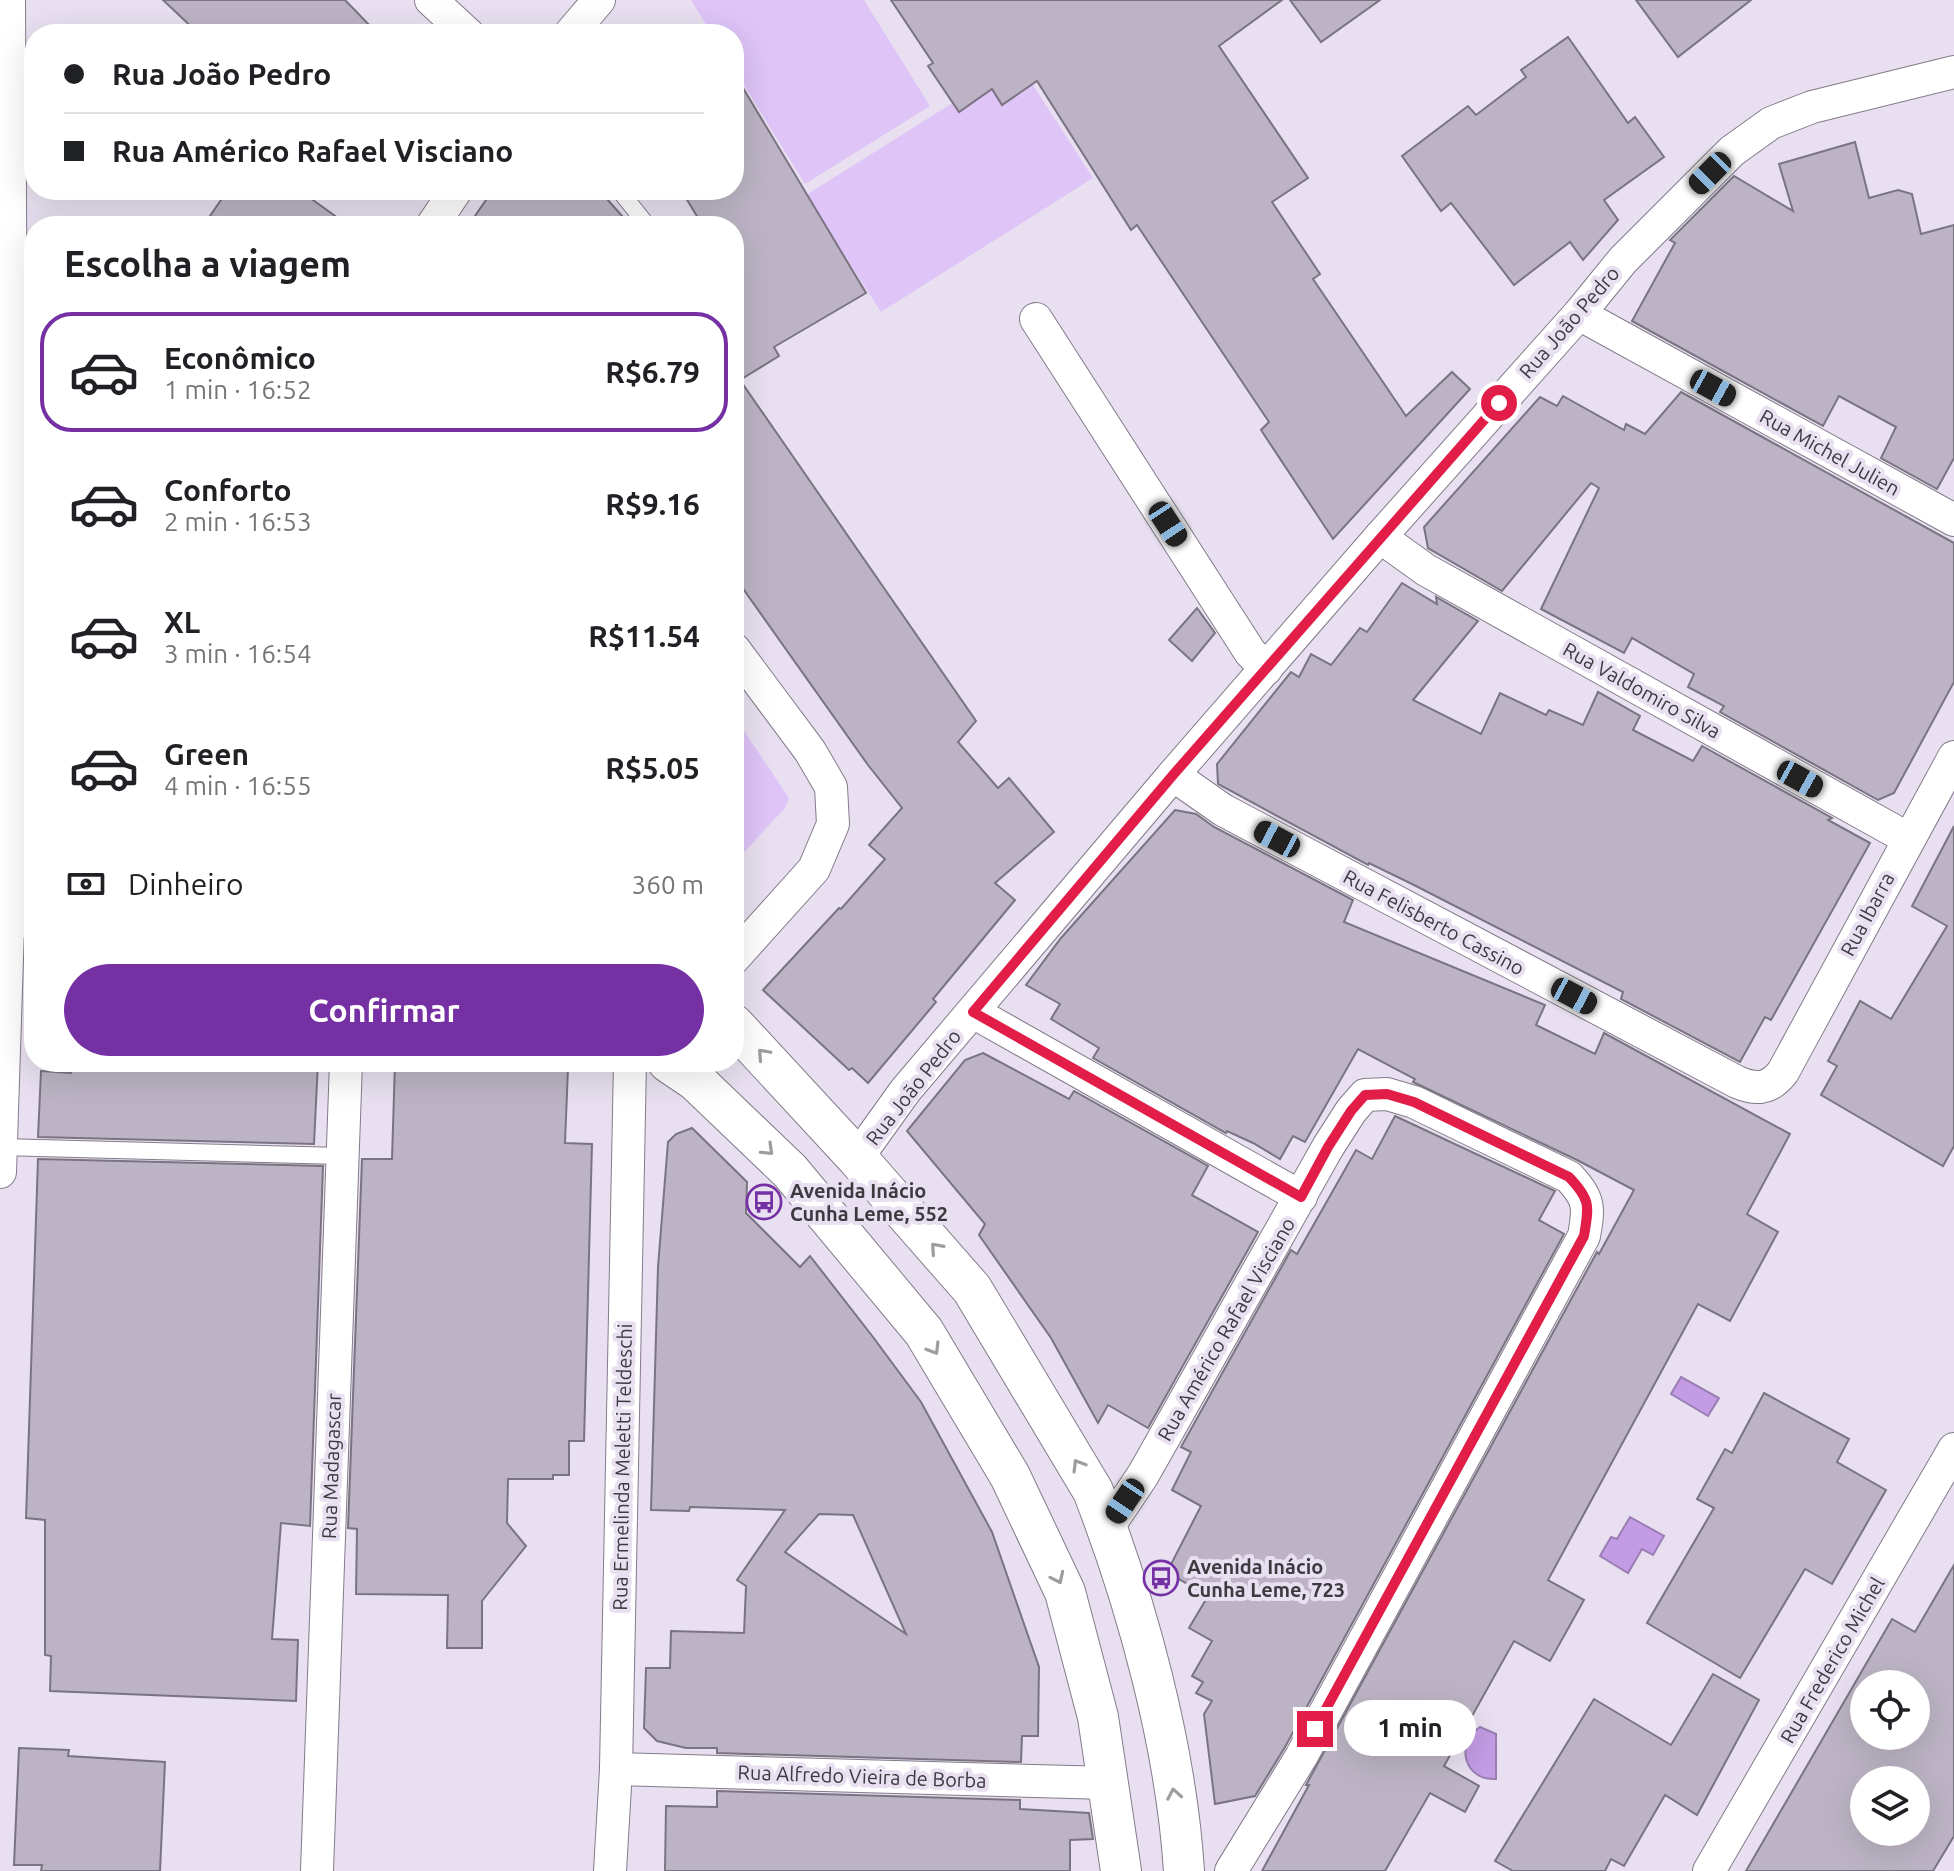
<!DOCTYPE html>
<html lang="pt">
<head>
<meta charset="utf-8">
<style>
	body { margin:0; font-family:Ubuntu,sans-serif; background:#f2f2f2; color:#202124; height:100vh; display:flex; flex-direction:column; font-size:30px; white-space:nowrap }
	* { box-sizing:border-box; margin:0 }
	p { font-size:26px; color:#757577 }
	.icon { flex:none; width:44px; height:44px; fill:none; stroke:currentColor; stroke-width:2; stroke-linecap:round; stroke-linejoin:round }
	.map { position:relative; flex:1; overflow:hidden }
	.sheet { position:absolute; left:24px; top:216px; width:720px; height:856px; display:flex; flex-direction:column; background:#fff; border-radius:32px; box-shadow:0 8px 32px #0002 }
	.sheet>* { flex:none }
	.hud { position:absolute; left:24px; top:24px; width:720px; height:176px; border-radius:32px; box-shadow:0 8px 32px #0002; display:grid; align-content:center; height:176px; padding:0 40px; background:#fff }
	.fabs { position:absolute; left:1850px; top:1670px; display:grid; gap:16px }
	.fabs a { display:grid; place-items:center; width:80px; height:80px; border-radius:50%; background:#fff; box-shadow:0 8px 32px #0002; font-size:40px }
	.end { position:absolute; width:36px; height:36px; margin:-18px; border:10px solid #e11d48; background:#fff; box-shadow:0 0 0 4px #fff }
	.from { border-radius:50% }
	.bubble { position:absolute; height:56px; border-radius:28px; background:#fff; box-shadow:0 8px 32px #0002; font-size:26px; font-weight:600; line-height:56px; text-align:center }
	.car { position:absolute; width:24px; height:48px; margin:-24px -12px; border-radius:10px; box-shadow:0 0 6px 2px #0007; background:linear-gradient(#222 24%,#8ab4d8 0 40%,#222 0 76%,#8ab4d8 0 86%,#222 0) }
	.hud b { display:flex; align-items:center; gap:28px; height:76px; font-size:30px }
	.hud b+b { border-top:2px solid #e0e0e0 }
	.hud i { width:20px; height:20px; background:#202124 }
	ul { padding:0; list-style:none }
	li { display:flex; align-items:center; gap:24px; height:120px; margin:0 16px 12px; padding:0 24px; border:4px solid transparent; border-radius:32px }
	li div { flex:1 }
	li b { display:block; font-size:30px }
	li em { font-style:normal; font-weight:600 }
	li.current { border-color:#7530a4 }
	li>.icon { width:72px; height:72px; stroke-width:1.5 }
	h2 { padding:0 40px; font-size:36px; line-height:96px }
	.pay { display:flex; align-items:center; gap:20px; height:88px; padding:0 40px; font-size:30px }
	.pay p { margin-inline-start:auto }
	.button { display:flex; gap:16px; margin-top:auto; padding:16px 40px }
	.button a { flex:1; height:92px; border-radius:48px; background:#7530a4; color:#fff; font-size:32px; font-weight:600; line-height:92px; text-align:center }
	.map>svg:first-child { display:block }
	.green { fill:#dec4f7 }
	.water { fill:#c39ce5; stroke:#9a7eb3; stroke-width:2 }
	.building { fill:#bcb4c4; stroke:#7a7381; stroke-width:2; fill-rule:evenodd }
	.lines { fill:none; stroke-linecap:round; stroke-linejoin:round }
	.service-casing { stroke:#837b8a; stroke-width:18 }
	.minor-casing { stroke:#837b8a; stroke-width:34 }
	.tertiary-casing { stroke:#837b8a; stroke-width:42 }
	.service { stroke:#fff; stroke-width:16 }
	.minor { stroke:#fff; stroke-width:32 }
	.tertiary { stroke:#fff; stroke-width:40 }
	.oneway { stroke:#9e9c9f }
	.route { stroke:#e11d48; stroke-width:10 }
	.labels { text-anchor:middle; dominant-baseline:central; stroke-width:8; stroke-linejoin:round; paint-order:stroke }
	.street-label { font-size:20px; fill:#3c393f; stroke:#e8e0f0 }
	.poi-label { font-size:20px; font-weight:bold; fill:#3c393f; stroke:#e8e0f0; text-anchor:start }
</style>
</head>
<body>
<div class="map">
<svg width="1954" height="1871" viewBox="0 0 1954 1871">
	<rect width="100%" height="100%" fill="#e8e0f0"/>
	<g class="green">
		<path d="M691 0H864L930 106 805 184 734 69V34H712Z"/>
		<path d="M1018 62 1093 178 881 312 806 195Z"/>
		<path d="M734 716 789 798 785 808 734 863Z"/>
	</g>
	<g class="water">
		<path d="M1681 1377 1719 1398 1708 1416 1671 1394Z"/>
		<path d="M1630 1517 1664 1536 1653 1555 1642 1549 1628 1573 1600 1556 1611 1537 1617 1539Z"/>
		<path d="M1480 1727 1496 1734V1779C1465 1781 1454 1745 1480 1727Z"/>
	</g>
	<g class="building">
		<path d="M163 0H345L378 34H199Z"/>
		<path d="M891 0H1282L1219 46 1308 178 1272 202 1320 274 1313 279 1406 416 1452 372 1470 389 1333 539 1261 430 1269 422 1137 225 1131 230 1037 81 1002 105 992 89 959 112 928 66 933 63Z"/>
		<path d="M1290 0H1380L1321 42Z"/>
		<path d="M1636 0H1751L1678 57Z"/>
		<path d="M1568 37 1628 123 1635 117 1664 157 1604 200 1618 220 1583 260 1570 242 1514 285 1451 203 1441 211 1402 156 1468 106 1476 115 1526 77 1521 70Z"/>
		<path d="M734 73 866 293 774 347 779 356 740 380 976 721 958 742 998 788 1009 778 1054 832 995 883 1015 900 933 999 936 1002 868 1083 852 1068 849 1070 763 990 839 908 841 909 885 859 869 845 902 808 868 765 734 576V226H703L681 190H734Z"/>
		<path d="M1855 142 1869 198 1898 190 1912 194 1921 234 1954 225V458L1937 489 1881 458 1896 427 1839 396 1823 426 1632 321 1675 243 1670 240 1734 176 1793 211 1779 164Z"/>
		<path d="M228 190H299L349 226H203Z"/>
		<path d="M493 190H599L631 226H468Z"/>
		<path d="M1681 392 1954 543V682L1894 793 1878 800 1720 712 1724 706 1688 687 1694 674 1632 638 1624 653 1541 609 1599 488 1591 483 1502 591 1428 548 1424 527 1540 397 1557 406 1563 396 1624 430 1626 424 1645 434Z"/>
		<path d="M1402 583 1437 604 1436 597 1478 621 1413 700 1481 734 1500 693 1546 715 1549 710 1583 725 1598 692 1640 716 1633 730 1693 761 1702 746 1832 818 1828 820 1870 843 1771 1020 1765 1017 1740 1062 1621 999 1623 992 1412 884 1369 863 1368 865 1218 784 1217 764 1291 672 1299 677 1311 654 1331 665 1360 628 1367 632Z"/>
		<path d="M1197 608 1215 633 1192 661 1169 640Z"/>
		<path d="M1175 810 1196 814 1214 827 1353 900 1344 922 1545 1005 1536 1025 1595 1054 1604 1033 1790 1134 1747 1214 1778 1232 1730 1321 1698 1304 1548 1580 1584 1600 1550 1661 1514 1641 1444 1766 1479 1786 1465 1812 1430 1793 1385 1871H1262L1309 1785H1306L1597 1252 1599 1254 1634 1190 1577 1160 1413 1082 1415 1079 1358 1049 1305 1142 1293 1136 1280 1159 1253 1143 1227 1131 1226 1133 1093 1058 1099 1048 1051 1019 1060 1004 1026 985 1061 938Z"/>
		<path d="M1954 826V1146L1943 1166 1821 1095 1837 1066 1828 1061 1860 1001 1891 1019 1947 926 1912 906Z"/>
		<path d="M983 1053 1069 1099 1074 1091 1208 1166 1192 1195 1258 1232 1148 1428 1108 1405 1098 1423 1051 1338 979 1235 985 1224 907 1131 965 1060Z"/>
		<path d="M71 1062H318L314 1144 38 1137 41 1071 71 1073Z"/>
		<path d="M395 1062H533V1066L568 1068 565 1143 592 1144 584 1441H569V1475H553V1479H508L507 1523 526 1546 482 1601V1648H447L448 1595 356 1594 357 1529 348 1528 362 1159H392Z"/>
		<path d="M1395 1116 1555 1191 1539 1220 1564 1234 1285 1747 1255 1796 1215 1804 1204 1714 1212 1701 1196 1693 1203 1682 1192 1676 1212 1641 1189 1628 1208 1596 1167 1572 1201 1506 1172 1490 1191 1452 1181 1447 1291 1250 1297 1254 1356 1150 1372 1159Z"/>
		<path d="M692 1128 747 1182 746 1213 800 1267 810 1256 873 1337 921 1402 992 1532 1039 1667 1038 1736H1022L1021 1762 717 1753V1748H686L657 1741 644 1728 646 1668H670L671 1631 744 1633 746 1586 737 1580 785 1510 690 1507 689 1511 651 1510 658 1267 668 1142 676 1134ZM819 1514 853 1515 906 1634 785 1552Z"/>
		<path d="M38 1159 323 1166 310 1526 281 1523 272 1639 298 1640 296 1701 50 1691 51 1656 45 1655V1520L26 1518Z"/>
		<path d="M1764 1393 1849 1439 1837 1462 1886 1490 1832 1584 1805 1569 1740 1678 1647 1623 1714 1508 1697 1499 1725 1449 1732 1453Z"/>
		<path d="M1954 1565V1836L1933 1871H1746L1892 1619 1915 1632ZM1864 1684H1916V1736H1864ZM1864 1780H1916V1832H1864Z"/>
		<path d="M1713 1674 1759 1700 1697 1815 1665 1795 1624 1866 1611 1859 1605 1871H1513L1495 1861 1594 1699 1671 1745Z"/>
		<path d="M19 1748 69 1750 68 1756 165 1762 160 1871H41L42 1865H14Z"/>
		<path d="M717 1791 1020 1800V1809L1089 1813 1093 1839 1070 1840V1871H665L666 1806 717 1807Z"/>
	</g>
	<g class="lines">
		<g class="service-casing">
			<g id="service">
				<path d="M619 190 643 220"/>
				<path d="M1 1147 342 1156"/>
			</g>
		</g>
		<g class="minor-casing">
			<g id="minor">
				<path d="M431 0 468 34"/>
				<path d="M570 34 599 0"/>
				<path d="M432 226 456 190"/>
				<path d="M1579 314 1954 520"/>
				<path d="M1036 319 1250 652 1266 669"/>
				<path d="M1380 537 1426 570 1907 838"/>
				<path d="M734 649 810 751 831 787 833 824 814 869 734 958"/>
				<path d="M1173 775 1223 810 1737 1082C1756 1090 1769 1090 1783 1072L1954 757"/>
				<path d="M973 1012 1301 1197"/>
				<path d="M857 1158 905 1091 1173 775 1380 537 1579 314 1623 260 1732 151 1771 123 1812 107 1954 72"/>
				<path d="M0 1172 13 775 9 0"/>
				<path d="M1108 1527 1143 1475 1328 1147 1351 1111 1365 1095 1387 1094 1414 1102 1569 1177C1590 1199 1589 1208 1584 1236L1301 1757 1231 1871"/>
				<path d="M616 1769 1108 1783"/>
				<path d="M317 1871 346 1062"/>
				<path d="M610 1871 616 1769 630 1062"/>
				<path d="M1709 1871 1954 1449"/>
			</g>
		</g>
		<g class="tertiary-casing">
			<g id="tertiary">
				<path d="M0 847 34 850"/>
				<path d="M0 915 34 918"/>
				<path d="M734 1025 857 1158 972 1289 1093 1491C1138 1607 1176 1747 1184 1871"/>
				<path d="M668 1062 696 1081 790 1171 924 1332 1010 1476 1065 1592 1098 1717 1121 1871"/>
			</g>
		</g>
		<use href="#service" class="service"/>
		<use href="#minor" class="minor"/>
		<use href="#tertiary" class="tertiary"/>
	</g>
	<defs><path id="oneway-chevron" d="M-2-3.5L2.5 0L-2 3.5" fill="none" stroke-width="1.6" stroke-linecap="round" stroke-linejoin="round" transform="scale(2)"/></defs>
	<g class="oneway">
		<use href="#oneway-chevron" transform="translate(763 1054) rotate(-132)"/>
		<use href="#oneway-chevron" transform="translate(768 1150) rotate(44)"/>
		<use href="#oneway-chevron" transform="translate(936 1248) rotate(-131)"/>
		<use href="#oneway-chevron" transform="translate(934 1349) rotate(59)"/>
		<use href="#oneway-chevron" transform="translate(1078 1465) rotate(-121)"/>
		<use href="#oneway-chevron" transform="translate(1058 1578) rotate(65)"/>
		<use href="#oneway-chevron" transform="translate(1174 1794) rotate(-100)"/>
	</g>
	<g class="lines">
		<path class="route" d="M1315 1729 1584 1236C1589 1206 1591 1200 1569 1177L1414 1102 1387 1094 1365 1095 1351 1111 1328 1147 1301 1197 973 1012 1173 775 1499 403"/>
	</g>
	<defs>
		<g id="bus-ring" transform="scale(1.8)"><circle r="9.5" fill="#e8e0f0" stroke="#7530a4" stroke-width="1.5"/><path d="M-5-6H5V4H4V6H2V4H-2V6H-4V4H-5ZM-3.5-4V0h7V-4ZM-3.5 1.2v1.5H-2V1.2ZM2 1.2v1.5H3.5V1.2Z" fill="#7530a4"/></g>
	</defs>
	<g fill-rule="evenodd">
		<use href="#bus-ring" x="764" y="1202"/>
		<use href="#bus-ring" x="1161" y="1578"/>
	</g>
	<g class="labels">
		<g class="street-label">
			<text transform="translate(1569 322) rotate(-49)">Rua João Pedro</text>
			<text transform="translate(1830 452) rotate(29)">Rua Michel Julien</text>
			<text transform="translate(1642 690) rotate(29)">Rua Valdomiro Silva</text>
			<text transform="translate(1867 914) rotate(-62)">Rua Ibarra</text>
			<text transform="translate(1434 922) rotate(28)">Rua Felisberto Cassino</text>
			<text transform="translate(913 1087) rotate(-52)">Rua João Pedro</text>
			<text transform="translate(1226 1329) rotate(-60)">Rua Américo Rafael Visciano</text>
			<text transform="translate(331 1466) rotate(-88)">Rua Madagascar</text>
			<text transform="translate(622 1467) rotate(-89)">Rua Ermelinda Meletti Teldeschi</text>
			<text transform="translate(1832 1660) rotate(-60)">Rua Frederico Michel</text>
			<text transform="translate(862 1776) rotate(2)">Rua Alfredo Vieira de Borba</text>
		</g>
		<g class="poi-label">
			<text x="790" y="1190">Avenida Inácio<tspan x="790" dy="23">Cunha Leme, 552</tspan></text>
			<text x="1187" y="1566">Avenida Inácio<tspan x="1187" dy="23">Cunha Leme, 723</tspan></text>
		</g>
	</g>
</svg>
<div class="fabs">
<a><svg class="icon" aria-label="locate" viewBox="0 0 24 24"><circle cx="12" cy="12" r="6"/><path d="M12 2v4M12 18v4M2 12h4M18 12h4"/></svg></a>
<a><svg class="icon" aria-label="layers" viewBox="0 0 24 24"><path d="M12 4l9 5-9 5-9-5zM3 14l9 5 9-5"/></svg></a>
</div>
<i class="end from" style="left:1499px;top:403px"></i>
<i class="end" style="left:1315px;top:1729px"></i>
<div class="bubble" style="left:1344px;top:1700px;width:132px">1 min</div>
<i class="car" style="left:1710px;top:173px;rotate:225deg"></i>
<i class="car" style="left:1713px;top:388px;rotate:119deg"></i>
<i class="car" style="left:1168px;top:524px;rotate:147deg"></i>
<i class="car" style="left:1800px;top:779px;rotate:119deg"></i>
<i class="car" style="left:1277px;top:839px;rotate:298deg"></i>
<i class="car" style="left:1574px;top:996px;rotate:118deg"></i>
<i class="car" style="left:1125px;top:1501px;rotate:214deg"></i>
<div class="hud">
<b><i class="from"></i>Rua João Pedro</b>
<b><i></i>Rua Américo Rafael Visciano</b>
</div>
<section class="sheet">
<h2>Escolha a viagem</h2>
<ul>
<li class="current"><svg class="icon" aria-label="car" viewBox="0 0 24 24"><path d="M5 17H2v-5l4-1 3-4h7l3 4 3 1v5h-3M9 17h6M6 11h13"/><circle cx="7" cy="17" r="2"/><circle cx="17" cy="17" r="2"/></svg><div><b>Econômico</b><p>1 min · 16:52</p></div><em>R$6.79</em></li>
<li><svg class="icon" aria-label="car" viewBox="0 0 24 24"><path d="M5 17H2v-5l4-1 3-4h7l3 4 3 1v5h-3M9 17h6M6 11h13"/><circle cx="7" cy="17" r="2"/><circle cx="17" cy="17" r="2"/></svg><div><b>Conforto</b><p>2 min · 16:53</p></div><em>R$9.16</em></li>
<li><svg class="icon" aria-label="car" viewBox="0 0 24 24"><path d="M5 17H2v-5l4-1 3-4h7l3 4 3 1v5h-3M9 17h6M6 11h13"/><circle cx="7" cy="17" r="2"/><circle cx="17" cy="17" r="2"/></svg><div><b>XL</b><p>3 min · 16:54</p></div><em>R$11.54</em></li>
<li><svg class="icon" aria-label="car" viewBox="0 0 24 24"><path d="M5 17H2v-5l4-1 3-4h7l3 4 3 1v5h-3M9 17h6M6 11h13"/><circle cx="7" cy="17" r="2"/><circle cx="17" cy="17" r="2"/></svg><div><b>Green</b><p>4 min · 16:55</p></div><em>R$5.05</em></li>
</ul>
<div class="pay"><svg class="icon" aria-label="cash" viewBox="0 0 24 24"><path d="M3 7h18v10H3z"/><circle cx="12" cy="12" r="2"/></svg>Dinheiro<p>360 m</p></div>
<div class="button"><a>Confirmar</a></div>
</section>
</div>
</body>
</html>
